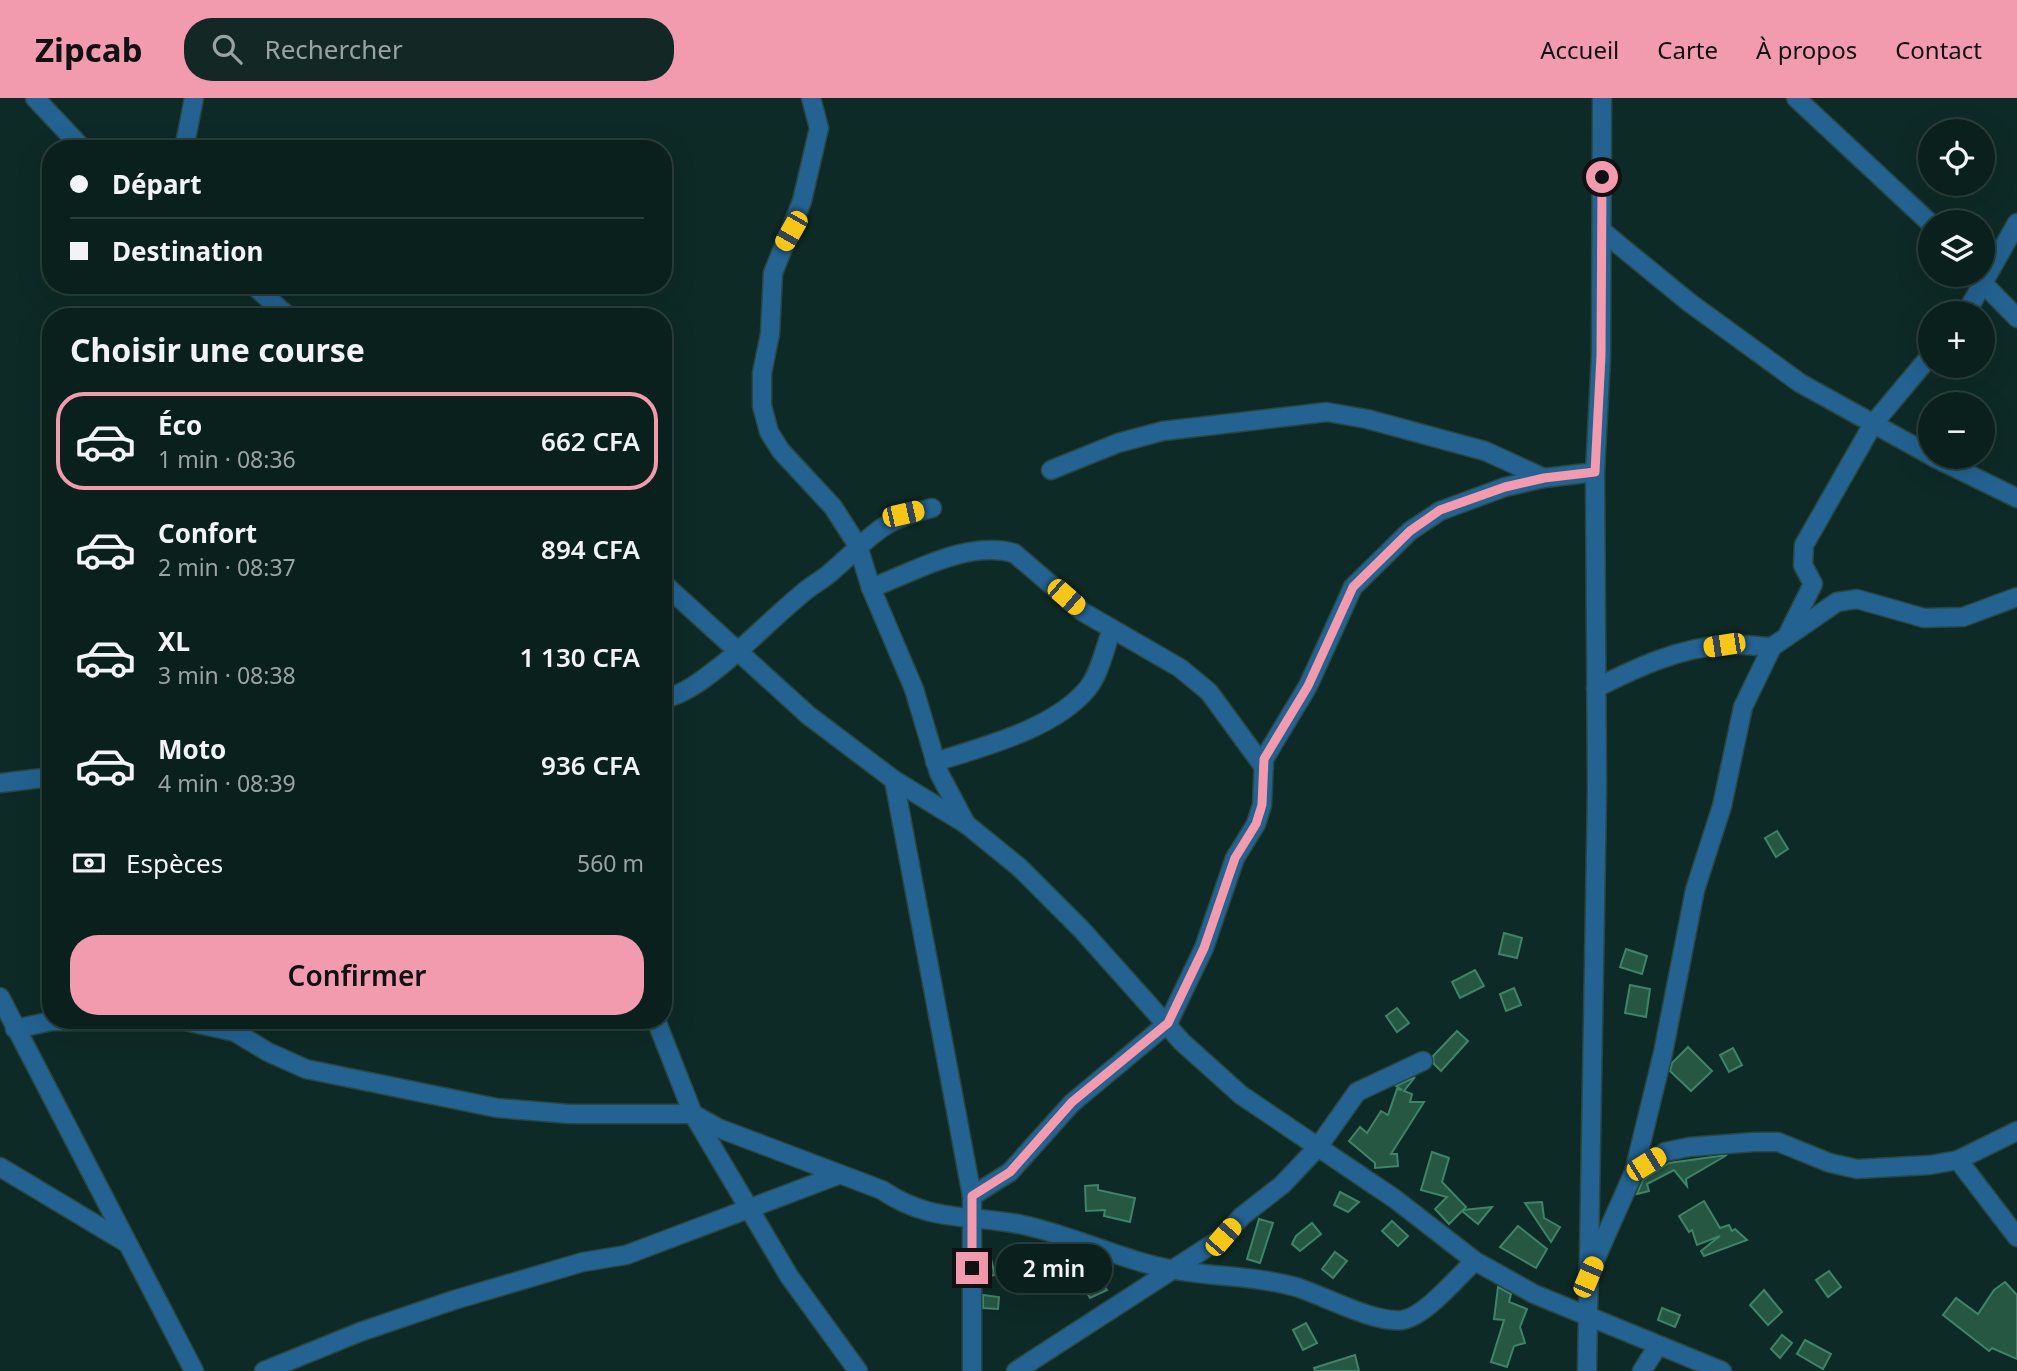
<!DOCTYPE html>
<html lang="fr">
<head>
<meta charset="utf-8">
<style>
	body { margin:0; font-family:"Noto Sans",sans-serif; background:#132825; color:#f1f3f6; height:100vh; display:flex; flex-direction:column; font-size:26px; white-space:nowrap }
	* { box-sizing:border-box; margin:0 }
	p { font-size:23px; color:#99a3a3 }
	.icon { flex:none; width:38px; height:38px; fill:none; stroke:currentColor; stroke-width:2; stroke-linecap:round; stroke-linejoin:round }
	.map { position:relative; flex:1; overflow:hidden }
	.side { position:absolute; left:42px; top:210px; width:630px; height:721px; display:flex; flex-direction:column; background:#0a201c; border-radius:28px; box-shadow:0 7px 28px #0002,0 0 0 2px #2a3e3b }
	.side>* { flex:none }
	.hud { position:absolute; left:42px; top:42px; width:630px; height:154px; border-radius:28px; box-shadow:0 7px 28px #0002,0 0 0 2px #2a3e3b; display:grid; align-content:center; height:154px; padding:0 28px; background:#0a201c }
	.controls { position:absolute; left:1918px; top:21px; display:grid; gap:14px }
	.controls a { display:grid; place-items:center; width:77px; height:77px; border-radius:50%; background:#0a201c; box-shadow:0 7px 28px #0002,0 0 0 2px #2a3e3b; font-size:35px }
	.end { position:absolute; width:32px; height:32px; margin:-16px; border:9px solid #f29aae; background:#111; box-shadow:0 0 0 4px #111 }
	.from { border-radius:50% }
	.bubble { position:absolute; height:49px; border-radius:24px; background:#0a201c; box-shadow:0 7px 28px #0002,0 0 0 2px #2a3e3b; font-size:23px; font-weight:600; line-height:49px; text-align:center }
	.car { position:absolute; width:21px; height:42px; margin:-21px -10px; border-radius:9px; box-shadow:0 0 5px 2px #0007; background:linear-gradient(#f5c518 24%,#345 0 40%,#f5c518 0 76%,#345 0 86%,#f5c518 0) }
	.hud b { display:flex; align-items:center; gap:24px; height:66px; font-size:26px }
	.hud b+b { border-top:2px solid #2a3e3b }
	.hud i { width:18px; height:18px; background:#f1f3f6 }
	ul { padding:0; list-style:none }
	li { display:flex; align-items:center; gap:21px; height:98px; margin:0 14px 10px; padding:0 14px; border:4px solid transparent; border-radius:28px }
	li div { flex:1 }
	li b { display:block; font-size:26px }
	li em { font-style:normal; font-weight:600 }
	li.on { border-color:#f29aae }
	li>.icon { width:63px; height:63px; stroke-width:1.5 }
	h2 { padding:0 28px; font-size:32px; line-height:84px }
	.pay { display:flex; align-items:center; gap:18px; height:77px; padding:0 28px; font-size:26px }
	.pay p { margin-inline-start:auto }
	.primary-button { display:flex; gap:14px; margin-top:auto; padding:14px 28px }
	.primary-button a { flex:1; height:80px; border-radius:28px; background:#f29aae; color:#111; font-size:28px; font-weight:600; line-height:80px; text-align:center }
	header { display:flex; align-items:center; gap:42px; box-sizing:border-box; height:98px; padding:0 35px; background:#f29aae; color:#111 }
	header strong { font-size:33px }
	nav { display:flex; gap:38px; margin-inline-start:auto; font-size:24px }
	.search { width:490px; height:63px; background:#132825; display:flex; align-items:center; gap:18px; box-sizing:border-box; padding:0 24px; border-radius:28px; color:#99a3a3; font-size:26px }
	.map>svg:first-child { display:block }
	.building { fill:#255743; stroke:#3e8468; stroke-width:2 }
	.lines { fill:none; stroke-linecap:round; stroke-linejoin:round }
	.street-casing { stroke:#294742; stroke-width:21 }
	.street { stroke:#236291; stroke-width:18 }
	.route { stroke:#f29aae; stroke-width:9 }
</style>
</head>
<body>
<header>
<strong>Zipcab</strong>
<div class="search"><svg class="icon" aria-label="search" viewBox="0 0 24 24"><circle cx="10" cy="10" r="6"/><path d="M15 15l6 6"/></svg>Rechercher</div>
<nav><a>Accueil</a><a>Carte</a><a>À propos</a><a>Contact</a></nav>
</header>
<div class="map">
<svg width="2017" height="1273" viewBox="0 0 2017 1273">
	<rect width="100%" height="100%" fill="#0e2a26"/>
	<g class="building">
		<path d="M1777 733 1788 751 1776 759 1765 740Z"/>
		<path d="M1504 835 1522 840 1517 860 1499 856Z"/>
		<path d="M1626 851 1647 858 1642 876 1620 869Z"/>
		<path d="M1475 872 1484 888 1460 900 1452 884Z"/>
		<path d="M1630 887 1650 891 1646 919 1625 915Z"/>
		<path d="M1514 890 1521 907 1506 913 1500 896Z"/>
		<path d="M1397 910 1409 925 1397 934 1386 918Z"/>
		<path d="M1457 933 1468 943 1441 973 1434 966 1433 958Z"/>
		<path d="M1688 949 1712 973 1691 993 1670 973 1672 965Z"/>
		<path d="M1733 950 1742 967 1729 974 1720 957Z"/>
		<path d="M1415 979 1404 993 1412 996 1410 1004H1424L1391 1056H1397L1398 1068 1375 1070V1065L1349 1043 1360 1029 1367 1035 1381 1013 1388 1017 1397 991 1402 992 1396 988Z"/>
		<path d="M1432 1054 1449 1060 1442 1084 1466 1109 1463 1112 1492 1109 1478 1126 1462 1113 1449 1126 1435 1111 1447 1099 1421 1092Z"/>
		<path d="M1727 1057 1686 1081 1687 1088 1674 1072 1647 1086 1649 1093 1637 1096 1643 1082 1669 1065Z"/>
		<path d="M1098 1087V1092L1135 1100 1130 1124 1104 1118 1105 1112 1086 1113 1085 1088Z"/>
		<path d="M1340 1094 1359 1104 1348 1114 1334 1107Z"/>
		<path d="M1704 1103 1720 1130 1729 1127 1732 1133 1735 1131 1747 1142 1704 1158 1701 1153 1720 1138 1697 1147 1692 1132 1689 1134 1679 1118Z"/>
		<path d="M1542 1104 1544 1120 1560 1129 1551 1144 1525 1105Z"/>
		<path d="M1259 1121 1273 1125 1260 1165 1247 1161Z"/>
		<path d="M1392 1123 1408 1138 1398 1148 1382 1133Z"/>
		<path d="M1312 1125 1321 1136 1300 1153 1292 1146 1296 1138Z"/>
		<path d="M1518 1128 1547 1151 1536 1170 1500 1149Z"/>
		<path d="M1335 1154 1347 1163 1333 1180 1322 1171Z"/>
		<path d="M991 1161 995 1177 983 1179V1162Z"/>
		<path d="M1094 1173 1107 1192 1090 1200 1079 1181Z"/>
		<path d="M1829 1173 1841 1189 1828 1199 1816 1182Z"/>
		<path d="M2005 1184 2017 1197V1261L1992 1250 1989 1253 1943 1217 1956 1200 1978 1216 1994 1192Z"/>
		<path d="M1498 1189 1511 1196 1509 1204 1527 1211 1520 1229 1525 1245 1514 1248 1507 1269 1491 1264 1504 1222 1494 1221Z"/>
		<path d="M1764 1192 1782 1214 1768 1227 1750 1207Z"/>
		<path d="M983 1197 999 1199 998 1211 983 1210Z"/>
		<path d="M1662 1210 1680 1217 1675 1229 1658 1222Z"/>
		<path d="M1306 1225 1317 1245 1303 1252 1293 1232Z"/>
		<path d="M1782 1237 1792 1245 1780 1260 1771 1251Z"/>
		<path d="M1805 1242 1831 1256 1823 1271 1797 1256Z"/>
		<path d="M1355 1257 1359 1273H1315L1314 1270Z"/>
	</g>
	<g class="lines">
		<g class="street-casing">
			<g id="street">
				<path d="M35 0 83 51"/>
				<path d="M811 0 819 30 802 103 773 175 770 236 762 275V308L769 334 781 353 833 409 858 448 871 490 914 591 939 675 966 726"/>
				<path d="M1796 0 1930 125"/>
				<path d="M184 51 194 0"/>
				<path d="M1602 133 1690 205 1800 285 1930 357"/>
				<path d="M1975 177 2017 220"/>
				<path d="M253 187 289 219"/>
				<path d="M1966 215 2017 125"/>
				<path d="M1933 359 2017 400"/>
				<path d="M1051 372 1118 345 1163 333 1327 314 1367 321 1485 353 1544 380"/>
				<path d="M663 485 808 617 894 682 966 726 1019 769 1082 832 1182 944 1241 997 1395 1101 1475 1163 1534 1196 1722 1273"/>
				<path d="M871 490C914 474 967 442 1014 455L1083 514 1180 570 1209 594 1264 669"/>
				<path d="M1788 536 1813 486 1803 467 1804 447 1873 326 1930 258"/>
				<path d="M1596 590C1636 570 1678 550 1724 547 1739 546 1756 548 1772 549"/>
				<path d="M663 601C686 596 705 580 723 566 751 543 776 517 804 494 812 487 822 482 830 475 869 442 878 422 932 410"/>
				<path d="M935 664C982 649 1055 631 1088 590 1100 575 1105 549 1112 531"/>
				<path d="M894 682 972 1098V1273"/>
				<path d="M0 685 51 679"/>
				<path d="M0 899 194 1273"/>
				<path d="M656 922 693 1016 789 1178 858 1273"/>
				<path d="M15 931 52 923H185L235 934 268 954 306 971 497 1010 570 1016H693L718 1030 882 1092C930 1125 970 1116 1023 1127 1075 1138 1123 1163 1175 1172 1216 1179 1256 1178 1296 1189 1325 1198 1373 1225 1402 1222 1425 1219 1458 1178 1475 1163"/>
				<path d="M1958 1062 2017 1139"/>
				<path d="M0 1069 125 1144"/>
				<path d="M1634 1074 1665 1054 1689 1049 1754 1044H1778L1830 1065 1857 1071 1930 1067 1958 1062 2017 1033"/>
				<path d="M972 1098 1010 1074 1072 1005 1168 925 1204 850 1235 760 1256 726 1262 707 1264 661 1308 588 1353 489 1410 433 1440 413 1505 389 1544 380 1595 374"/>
				<path d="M1591 1171 1634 1074 1663 955 1695 792 1722 708 1743 609 1772 549 1837 504 1857 501 1924 520 1963 519 2017 499"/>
				<path d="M264 1273 360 1234 454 1202 583 1164 626 1157 838 1077"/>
				<path d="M1016 1273 1223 1139 1242 1118 1282 1087 1318 1049 1357 994 1423 963"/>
				<path d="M1587 1273 1597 694 1595 374 1601 258 1602 0"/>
				<path d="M1642 1273 1657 1249"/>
			</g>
		</g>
		<use href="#street" class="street"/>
	</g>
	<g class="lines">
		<path class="route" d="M972 1170V1098L1010 1074 1072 1004 1168 925 1204 850 1235 760 1256 726 1262 707 1264 661 1308 588 1353 489 1410 433 1440 412 1505 389 1544 380 1595 374 1601 258 1602 79"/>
	</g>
</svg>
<div class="controls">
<a><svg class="icon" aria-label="locate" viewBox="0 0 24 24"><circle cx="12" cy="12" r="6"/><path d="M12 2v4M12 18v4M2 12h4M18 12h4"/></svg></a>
<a><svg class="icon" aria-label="layers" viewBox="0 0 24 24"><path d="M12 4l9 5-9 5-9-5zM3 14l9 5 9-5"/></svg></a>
<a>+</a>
<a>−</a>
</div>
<i class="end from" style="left:1602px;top:79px"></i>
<i class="end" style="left:972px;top:1170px"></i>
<div class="bubble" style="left:996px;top:1146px;width:116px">2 min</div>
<i class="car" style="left:791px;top:133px;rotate:210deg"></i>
<i class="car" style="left:903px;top:416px;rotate:77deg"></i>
<i class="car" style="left:1066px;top:499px;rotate:131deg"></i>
<i class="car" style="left:1724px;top:547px;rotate:261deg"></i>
<i class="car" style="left:1646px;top:1066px;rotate:58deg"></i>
<i class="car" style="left:1223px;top:1139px;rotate:41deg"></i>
<i class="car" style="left:1588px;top:1179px;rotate:23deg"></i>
<div class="hud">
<b><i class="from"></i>Départ</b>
<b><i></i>Destination</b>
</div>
<section class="side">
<h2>Choisir une course</h2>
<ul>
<li class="on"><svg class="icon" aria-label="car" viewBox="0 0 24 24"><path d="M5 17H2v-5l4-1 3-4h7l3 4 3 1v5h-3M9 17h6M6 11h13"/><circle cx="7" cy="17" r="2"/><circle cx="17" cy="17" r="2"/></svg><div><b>Éco</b><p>1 min · 08:36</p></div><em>662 CFA</em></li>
<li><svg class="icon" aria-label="car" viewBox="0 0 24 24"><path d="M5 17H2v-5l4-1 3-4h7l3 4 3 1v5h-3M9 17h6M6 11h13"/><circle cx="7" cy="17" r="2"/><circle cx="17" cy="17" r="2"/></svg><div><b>Confort</b><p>2 min · 08:37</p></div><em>894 CFA</em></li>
<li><svg class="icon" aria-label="car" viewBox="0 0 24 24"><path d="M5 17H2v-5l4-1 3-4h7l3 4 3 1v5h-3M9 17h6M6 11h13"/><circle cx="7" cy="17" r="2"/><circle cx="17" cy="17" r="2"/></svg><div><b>XL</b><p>3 min · 08:38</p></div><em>1 130 CFA</em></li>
<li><svg class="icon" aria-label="car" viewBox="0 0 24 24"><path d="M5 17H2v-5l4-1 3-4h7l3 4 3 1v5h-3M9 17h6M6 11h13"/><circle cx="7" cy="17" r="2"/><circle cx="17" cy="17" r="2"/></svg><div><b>Moto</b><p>4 min · 08:39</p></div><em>936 CFA</em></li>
</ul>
<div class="pay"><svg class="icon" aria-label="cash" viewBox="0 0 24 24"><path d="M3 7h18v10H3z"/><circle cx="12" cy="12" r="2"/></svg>Espèces<p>560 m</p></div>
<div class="primary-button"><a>Confirmer</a></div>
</section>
</div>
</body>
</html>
